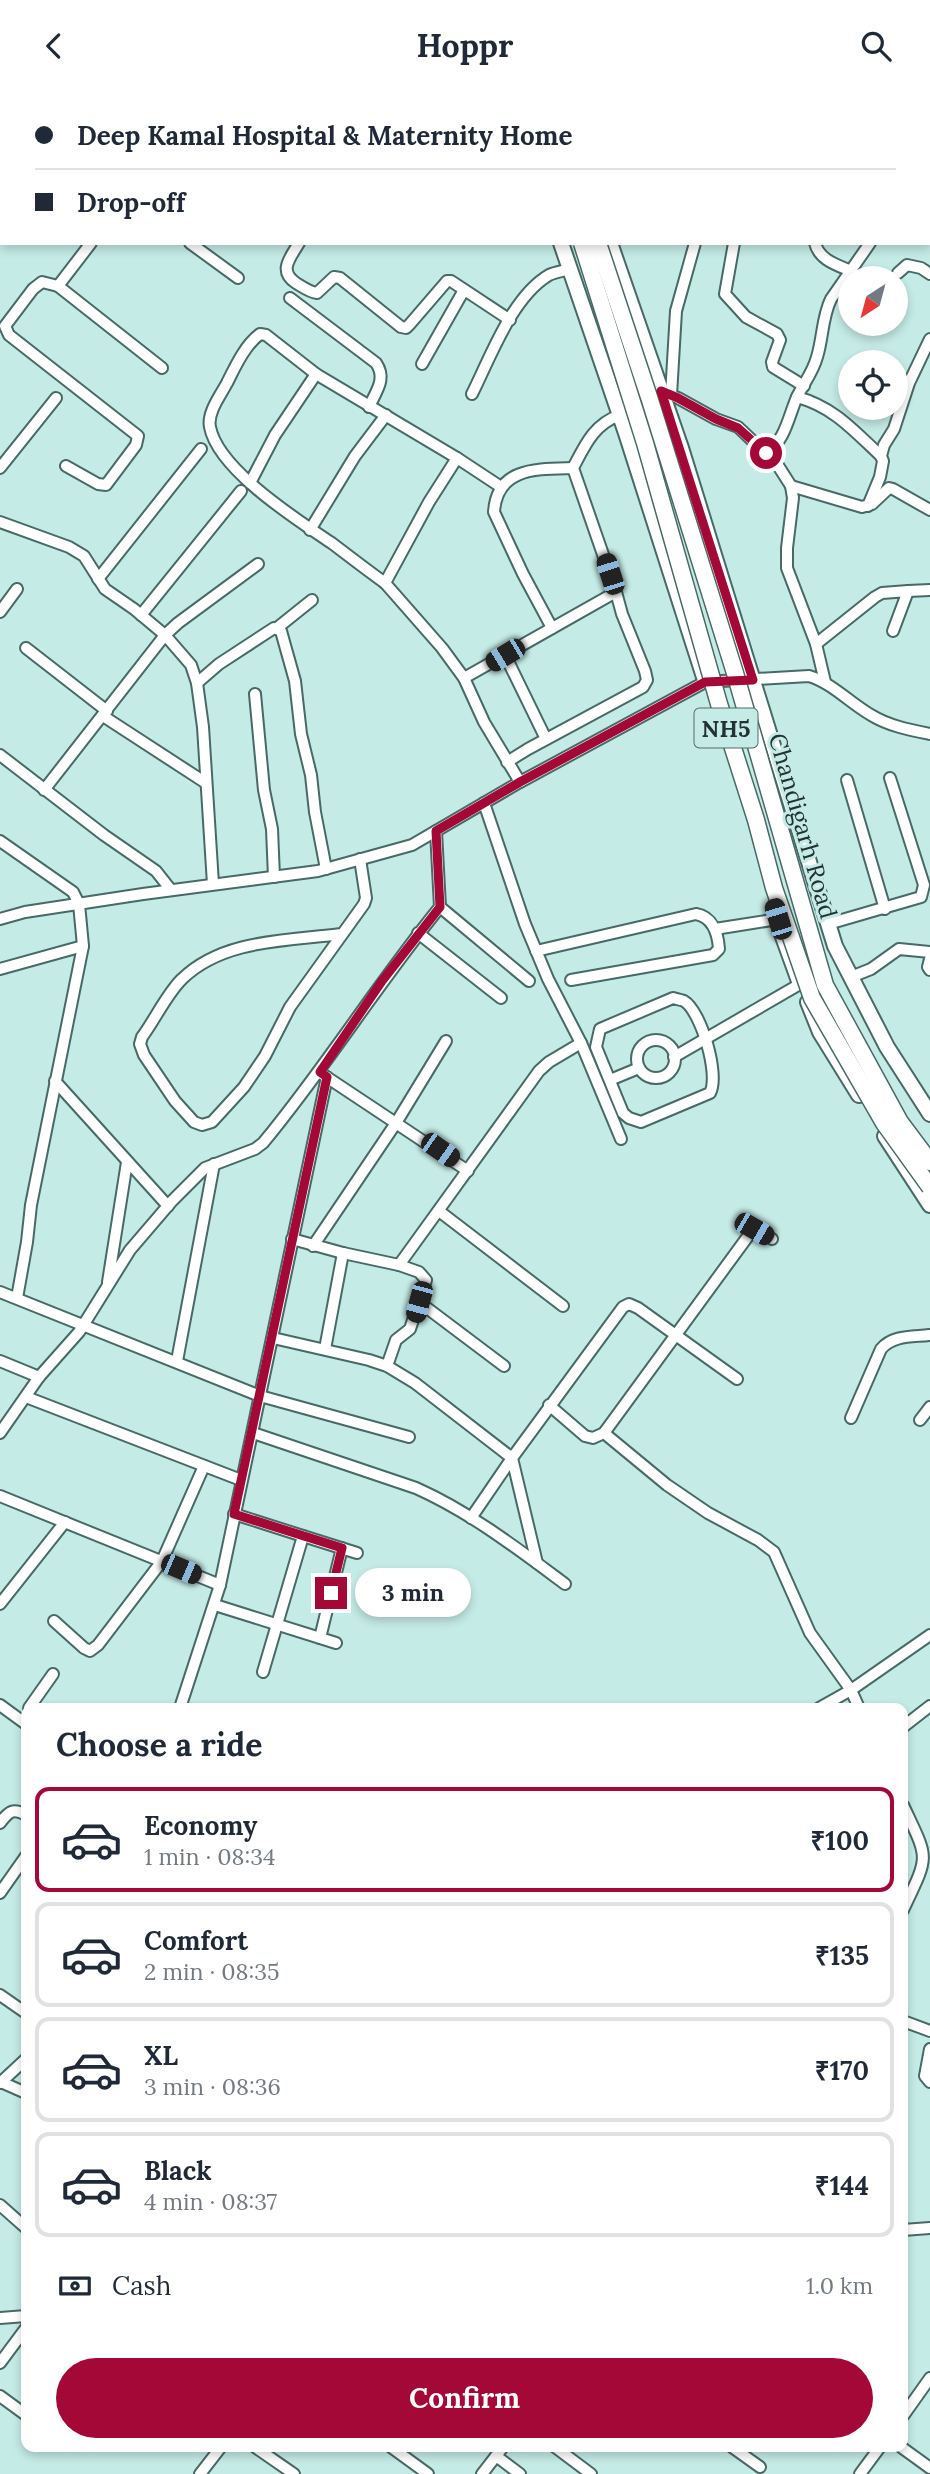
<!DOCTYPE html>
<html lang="en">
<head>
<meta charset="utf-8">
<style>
	body { margin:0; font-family:Lora,serif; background:#f6f6f7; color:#1f2937; height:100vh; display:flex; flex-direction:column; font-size:26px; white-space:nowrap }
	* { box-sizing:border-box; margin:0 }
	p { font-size:23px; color:#747a83 }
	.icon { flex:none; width:38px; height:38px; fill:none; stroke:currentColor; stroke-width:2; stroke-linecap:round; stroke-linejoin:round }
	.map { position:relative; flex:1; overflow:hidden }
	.side { position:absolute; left:21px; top:1612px; width:887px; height:749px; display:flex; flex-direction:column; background:#fff; border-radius:14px; box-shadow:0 4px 10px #0003 }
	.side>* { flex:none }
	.top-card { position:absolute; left:0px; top:0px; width:931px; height:154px; box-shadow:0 4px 10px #0003; display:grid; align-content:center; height:154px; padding:0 35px; background:#fff }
	.needle { width:46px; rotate:216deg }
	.controls { position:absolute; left:838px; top:175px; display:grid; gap:14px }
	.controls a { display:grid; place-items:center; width:70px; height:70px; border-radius:50%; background:#fff; box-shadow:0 4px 10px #0003; font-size:35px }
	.end { position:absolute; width:32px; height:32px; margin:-16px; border:9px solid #a40837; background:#fff; box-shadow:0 0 0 4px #fff }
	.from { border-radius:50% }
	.bubble { position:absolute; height:49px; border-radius:24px; background:#fff; box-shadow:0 4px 10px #0003; font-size:23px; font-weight:700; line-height:49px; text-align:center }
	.car { position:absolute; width:21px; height:42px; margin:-21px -10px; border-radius:9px; box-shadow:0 0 5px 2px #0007; background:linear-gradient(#222 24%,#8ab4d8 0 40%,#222 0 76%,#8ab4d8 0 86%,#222 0) }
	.top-card b { display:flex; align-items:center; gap:24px; height:66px; font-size:26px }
	.top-card b+b { border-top:2px solid #e0e1e3 }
	.top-card i { width:18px; height:18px; background:#1f2937 }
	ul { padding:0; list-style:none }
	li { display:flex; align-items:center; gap:21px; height:105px; margin:0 14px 10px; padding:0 21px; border:4px solid #e0e1e3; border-radius:14px }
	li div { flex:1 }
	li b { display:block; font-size:26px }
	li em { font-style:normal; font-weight:700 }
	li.current { border-color:#a40837 }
	li>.icon { width:63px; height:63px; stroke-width:1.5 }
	h2 { padding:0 35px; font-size:32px; line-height:84px }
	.pay { display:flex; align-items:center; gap:18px; height:77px; padding:0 35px; font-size:26px }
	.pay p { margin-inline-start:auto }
	.button { display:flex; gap:14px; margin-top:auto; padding:14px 35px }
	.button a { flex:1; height:80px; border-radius:42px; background:#a40837; color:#fff; font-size:28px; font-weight:700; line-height:80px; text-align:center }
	header { display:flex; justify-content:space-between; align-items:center; height:91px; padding:0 35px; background:#fff; font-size:32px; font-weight:700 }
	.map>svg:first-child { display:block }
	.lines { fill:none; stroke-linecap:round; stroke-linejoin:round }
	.minor-casing { stroke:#476a66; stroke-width:14 }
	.major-casing { stroke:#476a66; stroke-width:18 }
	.highway-casing { stroke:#476a66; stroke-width:19 }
	.minor { stroke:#fff; stroke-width:10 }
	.major { stroke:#fff; stroke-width:14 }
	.highway { stroke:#fff; stroke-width:16 }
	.highway-bridge-casing { stroke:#476a66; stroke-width:19; stroke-linecap:butt }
	.highway-bridge { stroke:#fff; stroke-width:16 }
	.route { stroke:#a40837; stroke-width:9 }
	.labels { text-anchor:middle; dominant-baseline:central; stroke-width:6; stroke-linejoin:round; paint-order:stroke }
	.shield { fill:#c5ebe6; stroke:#546a67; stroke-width:2 }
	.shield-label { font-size:23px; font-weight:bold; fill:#233230 }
	.street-label { font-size:24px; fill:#233230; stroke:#c5ebe6 }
</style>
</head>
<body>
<header><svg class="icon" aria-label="back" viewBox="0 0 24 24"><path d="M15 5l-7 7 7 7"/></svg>Hoppr<svg class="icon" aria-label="search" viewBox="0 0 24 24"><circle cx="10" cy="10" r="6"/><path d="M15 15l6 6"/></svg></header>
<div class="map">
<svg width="930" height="2383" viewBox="0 0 930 2383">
	<rect width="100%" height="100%" fill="#c5ebe6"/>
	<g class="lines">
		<g class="minor-casing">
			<g id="minor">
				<path d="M113 0 115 2"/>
				<path d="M868 0 870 2"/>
				<path d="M22 2 23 0"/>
				<path d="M208 2 210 0"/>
				<path d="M693 2V0"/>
				<path d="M898 2 899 0"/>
				<path d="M0 6 2 7"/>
				<path d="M0 31 2 28"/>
				<path d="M929 43 930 44"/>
				<path d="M0 84 2 85"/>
				<path d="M190 152 238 187"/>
				<path d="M299 152C290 167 278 180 296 192 303 196 309 201 317 202L334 186 340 187 401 236 406 237 410 233 447 190H451L510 229"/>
				<path d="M734 152 725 203 746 226 777 243 780 249 772 271 773 276 804 295"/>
				<path d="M815 152C819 169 837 174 851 180"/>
				<path d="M898 182 907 174 921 177 930 183"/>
				<path d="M58 195 162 277"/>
				<path d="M290 207 376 272C387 288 376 300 369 316"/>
				<path d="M422 273 464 199"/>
				<path d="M661 300 678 307 716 328 738 336 777 373 791 395 793 407 787 457V477L816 553 825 591"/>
				<path d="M472 303C491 265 512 206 549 184 555 181 563 180 570 178"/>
				<path d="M671 304 676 220 695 152"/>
				<path d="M797 306C834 316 854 340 881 365"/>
				<path d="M766 362C785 351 789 324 797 306 804 292 813 281 817 266 823 247 822 226 831 208L870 152"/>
				<path d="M66 375 98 393 106 394 136 354 138 345 9 244 5 235 33 198 42 191 58 195 91 152"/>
				<path d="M0 377 56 307"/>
				<path d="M250 392 275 344 316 283"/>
				<path d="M791 395 862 416 872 413 889 397 893 398 930 419"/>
				<path d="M501 396 457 367 429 411 385 492 442 557 464 587 484 631 520 691"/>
				<path d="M868 415 880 386 883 370 881 365 884 354 894 338 909 292 930 248"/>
				<path d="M0 431 69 456 84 465 105 498 134 518 165 544 191 574 197 592 203 636 213 793"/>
				<path d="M310 439 355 365 386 324"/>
				<path d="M98 488 201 358"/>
				<path d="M385 492C367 479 350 466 333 453 299 430 218 379 210 336 207 322 220 305 227 292 235 276 245 254 260 243L266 244 316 283 457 367"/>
				<path d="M908 500 930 499"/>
				<path d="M616 501 573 377C585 354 594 333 620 324"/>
				<path d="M0 521 17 498"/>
				<path d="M141 524 241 400"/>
				<path d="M277 537 312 509"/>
				<path d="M552 537 523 483 494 421C497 376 537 378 573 377"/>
				<path d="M816 553 875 506 882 502 908 500 893 540"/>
				<path d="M26 557 107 620"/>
				<path d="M505 564 546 648"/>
				<path d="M464 587 616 501 622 523 645 580 647 589 643 596 528 658 507 671"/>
				<path d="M197 592 219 573 274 537 281 540 295 590 301 643 311 684 315 721 326 778"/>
				<path d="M255 603 264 699 272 738 274 786"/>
				<path d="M103 625 206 692"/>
				<path d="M0 664 104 744 156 780 171 799"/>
				<path d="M847 689 885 818"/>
				<path d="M44 699 165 544 178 532 258 473"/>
				<path d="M0 750 73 801 79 813 83 855 31 1114 27 1151 17 1207"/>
				<path d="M440 816 529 890"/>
				<path d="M0 828 25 821 143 803 318 780 412 754 520 691 705 591 809 585C832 592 850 612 871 624 889 635 910 639 930 643"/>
				<path d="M828 833 921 806 924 794 890 687"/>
				<path d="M715 838 778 828"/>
				<path d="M418 842 501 907"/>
				<path d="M341 843C287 850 223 848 182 888 168 901 154 930 142 946L140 953 144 964 175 1010 194 1031 202 1034 212 1031 244 996 265 965 290 916 364 813 366 807 360 768"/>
				<path d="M536 860 696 823C713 826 718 843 719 858L713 864 571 889"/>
				<path d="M930 868 928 876 930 879"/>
				<path d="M0 878 83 855"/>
				<path d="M851 886 871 878 899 858 930 861"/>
				<path d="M673 907C676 908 682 909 684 910 701 920 720 984 710 1002L641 1031 629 1027 623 1022 596 956 600 938Z"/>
				<circle cx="656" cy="968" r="19"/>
				<path d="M581 952 621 1048"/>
				<path d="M674 966 800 893"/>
				<path d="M322 983 468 1080"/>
				<path d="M610 989 639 977"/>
				<path d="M55 990 168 1115"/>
				<path d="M439 1120 563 1215"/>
				<path d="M292 1148 343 1162 399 1174 419 1181 426 1189 419 1211 504 1275"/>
				<path d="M313 1155 396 1032 446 950"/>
				<path d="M399 1174 539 980 549 971 581 952 548 888 525 833 484 712"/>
				<path d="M108 1191 127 1071"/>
				<path d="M0 1201 260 1305 409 1346"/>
				<path d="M273 1247 369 1269 387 1275 415 1292 512 1367 471 1427"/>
				<path d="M325 1258 343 1162"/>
				<path d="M0 1270 39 1286"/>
				<path d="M177 1270 214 1073"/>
				<path d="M387 1275 396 1249 410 1238 419 1211"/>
				<path d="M26 1306 241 1389"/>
				<path d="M549 1314 585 1345 593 1347 604 1342 754 1137 772 1148"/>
				<path d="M851 1327 881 1258C893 1244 912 1246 929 1244"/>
				<path d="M920 1329 930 1316"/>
				<path d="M0 1342 39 1286 79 1241 130 1159 172 1110 205 1077 255 1058 263 1052C326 976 378 892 440 816L436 740"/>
				<path d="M253 1342 416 1397C470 1421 518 1458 565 1493"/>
				<path d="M604 1342 667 1394 708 1422 758 1449 774 1461 810 1542 851 1599 859 1617"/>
				<path d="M0 1405 220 1494"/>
				<path d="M234 1423 303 1445 263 1581"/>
				<path d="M303 1445 357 1462"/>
				<path d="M537 1472 512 1367 623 1216 629 1213 638 1217 737 1288"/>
				<path d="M0 1513 65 1431"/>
				<path d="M215 1514 336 1552"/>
				<path d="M54 1530 84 1557 90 1560 98 1554 162 1470 204 1375"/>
				<path d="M320 1547 342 1457"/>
				<path d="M0 1614 26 1633"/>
				<path d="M29 1617 53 1583"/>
				<path d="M180 1617 220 1494 327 986"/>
				<path d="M819 1617 851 1599 930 1544"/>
				<path d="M903 1636 930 1615"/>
				<path d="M903 1714C929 1770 930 1762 903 1819"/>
				<path d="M0 1732C9 1720 13 1717 26 1724"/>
				<path d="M0 1802 26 1765"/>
				<path d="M0 1904 26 1922"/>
				<path d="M903 1930 930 1940"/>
				<path d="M930 1958 925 1985 930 1991"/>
				<path d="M1 1991 26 2002"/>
				<path d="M0 1992 26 1968"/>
				<path d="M0 2114 26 2137"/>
				<path d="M903 2139 930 2137"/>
				<path d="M0 2227 26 2225"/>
				<path d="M0 2272 26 2237"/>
				<path d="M0 2305 26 2324"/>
				<path d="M903 2325 930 2287"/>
				<path d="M255 2356 294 2383"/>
				<path d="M391 2356 428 2383"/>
				<path d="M555 2356 591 2383"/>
				<path d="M732 2356 760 2376"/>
				<path d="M901 2356 930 2377"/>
				<path d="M496 2365 520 2383"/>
				<path d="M200 2383 221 2356"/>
				<path d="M482 2383 503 2356"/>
				<path d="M860 2383 880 2356"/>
			</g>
		</g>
		<g class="major-casing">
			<g id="major">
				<path d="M508 0V2"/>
				<path d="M556 0V2"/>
				<path d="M561 152 626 342 704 586"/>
				<path d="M610 152 681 357 835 855 887 956 930 1023"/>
				<path d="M782 843 799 890"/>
				<path d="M808 911 820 941 859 1004"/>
				<path d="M885 1045 930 1114"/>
			</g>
		</g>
		<g class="highway-casing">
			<g id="highway">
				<path d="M524 0V2"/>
				<path d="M542 0V2"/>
			</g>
		</g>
		<use href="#minor" class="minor"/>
		<use href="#major" class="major"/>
		<use href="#highway" class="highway"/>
		<g class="highway-bridge-casing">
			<g id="highway-bridge">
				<path d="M582 152 645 352 719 613 756 729 774 797 812 907 884 1032 930 1096"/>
				<path d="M598 152 650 309 735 582 825 894 900 1031 930 1071"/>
			</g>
		</g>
		<use href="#highway-bridge" class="highway-bridge"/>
	</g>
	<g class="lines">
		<path class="route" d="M331 1502 342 1457 234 1423 327 986 320 981 382 890 440 816 436 740 520 691 705 591 753 589 661 300 678 307 716 328 738 337 766 362"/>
	</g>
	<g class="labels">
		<rect class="shield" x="694.5" y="617.5" width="63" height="39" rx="5"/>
		<g class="shield-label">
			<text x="726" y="637">NH5</text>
		</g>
		<g class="street-label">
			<text transform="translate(803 735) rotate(74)">Chandigarh Road</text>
		</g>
	</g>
</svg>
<div class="controls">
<a><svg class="needle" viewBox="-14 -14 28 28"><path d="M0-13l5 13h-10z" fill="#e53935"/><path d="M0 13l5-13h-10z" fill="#747a83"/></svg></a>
<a><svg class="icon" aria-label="locate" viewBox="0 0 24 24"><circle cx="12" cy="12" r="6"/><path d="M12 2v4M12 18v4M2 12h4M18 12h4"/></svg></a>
</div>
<i class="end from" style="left:766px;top:362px"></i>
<i class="end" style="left:331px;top:1502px"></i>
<div class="bubble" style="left:355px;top:1477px;width:116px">3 min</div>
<i class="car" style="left:610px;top:483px;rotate:342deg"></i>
<i class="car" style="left:505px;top:564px;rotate:239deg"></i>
<i class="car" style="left:778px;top:828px;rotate:343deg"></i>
<i class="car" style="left:440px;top:1059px;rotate:125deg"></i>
<i class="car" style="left:754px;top:1138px;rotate:120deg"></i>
<i class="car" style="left:419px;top:1211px;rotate:195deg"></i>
<i class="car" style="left:181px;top:1478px;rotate:113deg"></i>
<div class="top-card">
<b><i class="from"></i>Deep Kamal Hospital &amp; Maternity Home</b>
<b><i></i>Drop-off</b>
</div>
<section class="side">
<h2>Choose a ride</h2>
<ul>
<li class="current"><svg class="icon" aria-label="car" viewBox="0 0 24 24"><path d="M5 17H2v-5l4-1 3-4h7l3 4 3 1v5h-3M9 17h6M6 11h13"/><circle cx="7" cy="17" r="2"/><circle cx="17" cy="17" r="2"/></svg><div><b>Economy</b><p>1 min · 08:34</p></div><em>₹100</em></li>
<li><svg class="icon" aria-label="car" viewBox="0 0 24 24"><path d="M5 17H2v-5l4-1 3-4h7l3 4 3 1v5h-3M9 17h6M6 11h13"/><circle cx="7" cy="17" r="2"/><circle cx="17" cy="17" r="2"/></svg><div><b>Comfort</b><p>2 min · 08:35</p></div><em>₹135</em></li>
<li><svg class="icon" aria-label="car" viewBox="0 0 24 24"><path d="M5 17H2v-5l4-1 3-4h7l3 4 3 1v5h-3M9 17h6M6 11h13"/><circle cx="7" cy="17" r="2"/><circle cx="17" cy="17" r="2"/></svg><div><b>XL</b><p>3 min · 08:36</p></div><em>₹170</em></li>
<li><svg class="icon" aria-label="car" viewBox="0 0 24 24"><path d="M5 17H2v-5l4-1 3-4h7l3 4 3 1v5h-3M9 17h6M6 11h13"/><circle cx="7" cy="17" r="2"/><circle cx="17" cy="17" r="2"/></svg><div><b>Black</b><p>4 min · 08:37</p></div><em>₹144</em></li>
</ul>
<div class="pay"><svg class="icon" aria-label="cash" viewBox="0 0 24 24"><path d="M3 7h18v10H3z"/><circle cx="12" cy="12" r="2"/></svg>Cash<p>1.0 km</p></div>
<div class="button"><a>Confirm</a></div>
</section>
</div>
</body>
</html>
